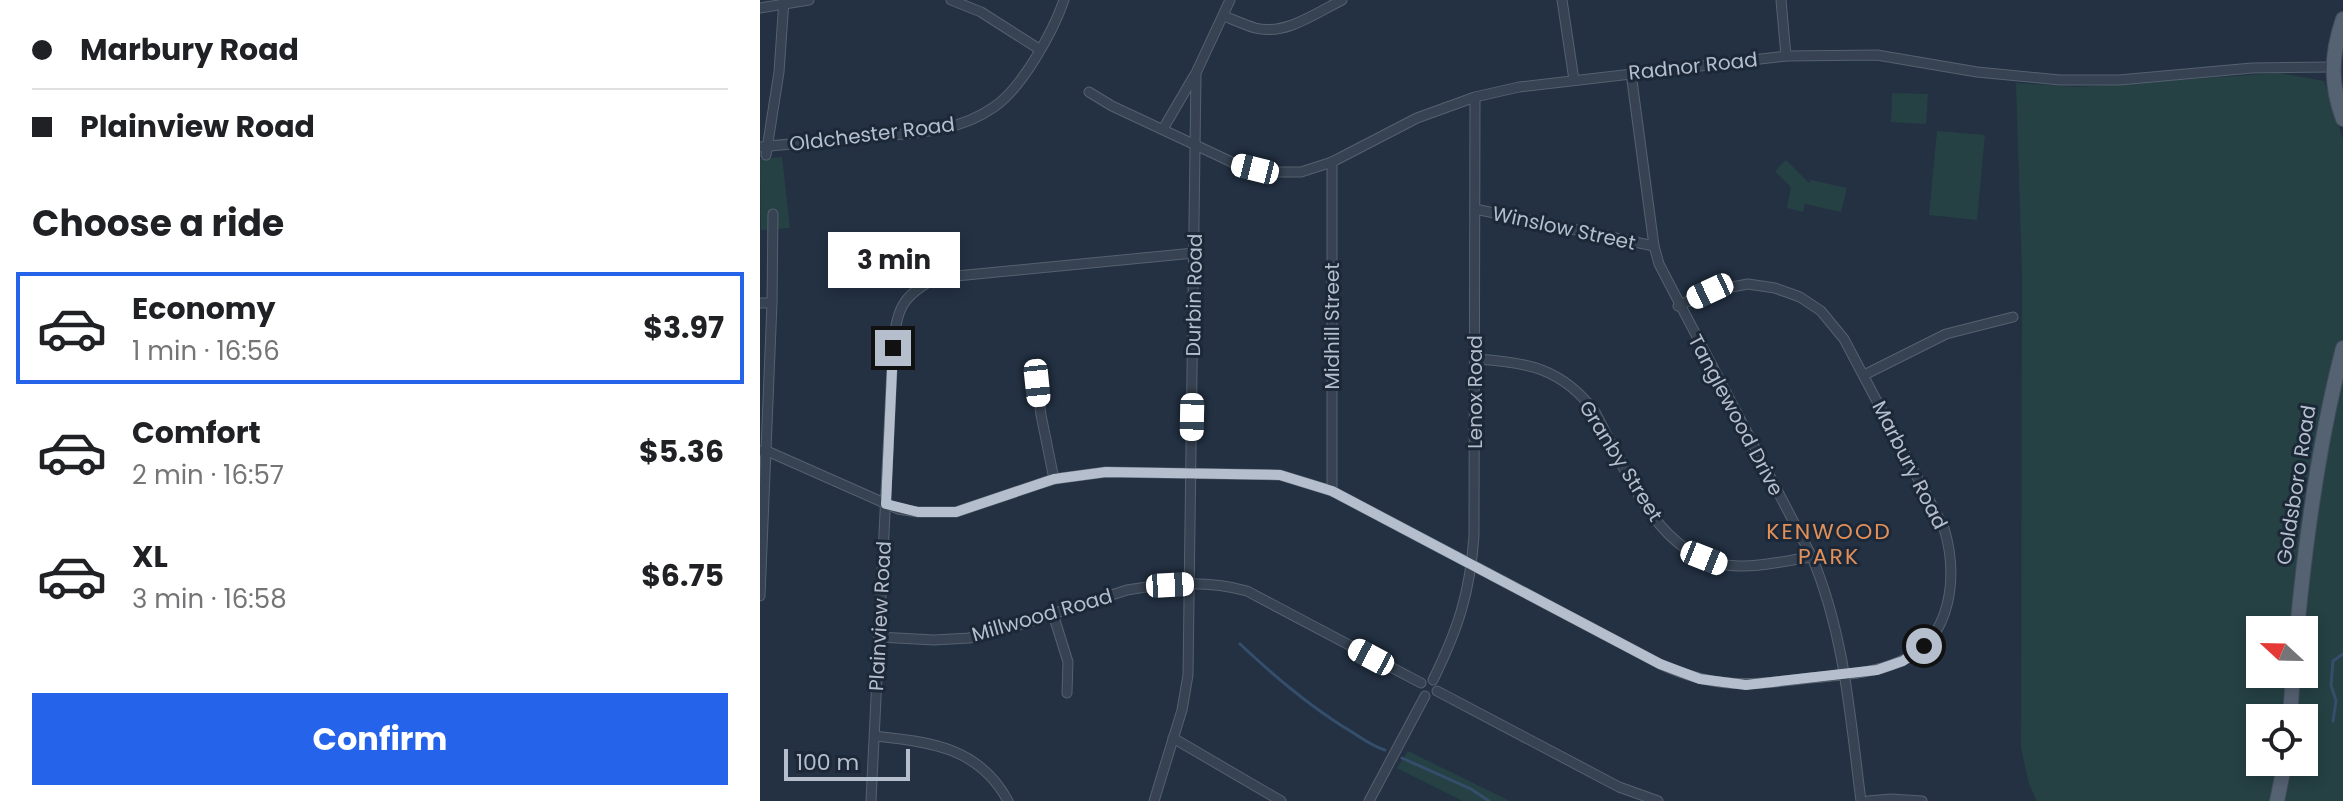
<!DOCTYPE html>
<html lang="en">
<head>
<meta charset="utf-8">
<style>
	body { margin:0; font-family:Poppins,sans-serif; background:#f2f2f2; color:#202124; height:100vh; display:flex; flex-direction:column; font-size:30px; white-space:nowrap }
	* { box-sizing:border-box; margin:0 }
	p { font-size:26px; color:#757577 }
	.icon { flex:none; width:44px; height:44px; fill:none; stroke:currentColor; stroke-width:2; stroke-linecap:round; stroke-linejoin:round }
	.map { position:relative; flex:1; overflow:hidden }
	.drawer { display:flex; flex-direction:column; background:#fff; width:760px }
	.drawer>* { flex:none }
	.top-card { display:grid; align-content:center; height:176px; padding:0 32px; background:#fff }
	.needle { width:52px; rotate:292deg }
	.fabs { position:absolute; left:1486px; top:616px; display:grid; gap:16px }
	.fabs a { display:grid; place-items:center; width:72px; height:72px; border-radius:0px; background:#fff; box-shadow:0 4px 12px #0003; font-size:40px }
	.scale { position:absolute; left:24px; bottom:20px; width:126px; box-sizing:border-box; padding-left:8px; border:4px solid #b4becc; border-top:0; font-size:22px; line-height:28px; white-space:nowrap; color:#b4becc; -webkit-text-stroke:6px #1c2837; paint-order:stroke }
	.end { position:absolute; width:36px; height:36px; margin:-18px; border:10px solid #b4becc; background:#111; box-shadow:0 0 0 4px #111 }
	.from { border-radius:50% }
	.bubble { position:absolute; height:56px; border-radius:0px; background:#fff; box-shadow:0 4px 12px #0003; font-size:26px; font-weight:700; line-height:56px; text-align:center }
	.car { position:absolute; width:24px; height:48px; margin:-24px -12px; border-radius:10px; box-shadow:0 0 6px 2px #0007; background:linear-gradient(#fff 24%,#345 0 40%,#fff 0 76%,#345 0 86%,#fff 0) }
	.top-card b { display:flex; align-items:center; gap:28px; height:76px; font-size:30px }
	.top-card b+b { border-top:2px solid #e0e0e0 }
	.top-card i { width:20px; height:20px; background:#202124 }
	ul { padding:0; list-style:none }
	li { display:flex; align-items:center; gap:24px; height:112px; margin:0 16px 12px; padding:0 16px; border:4px solid transparent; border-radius:0px }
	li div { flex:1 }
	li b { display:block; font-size:30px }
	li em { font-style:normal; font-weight:700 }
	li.on { border-color:#2563eb }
	li>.icon { width:72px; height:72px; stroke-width:1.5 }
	h2 { padding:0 32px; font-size:36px; line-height:96px }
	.cta { display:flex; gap:16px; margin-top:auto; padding:16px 32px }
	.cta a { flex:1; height:92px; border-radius:0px; background:#2563eb; color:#fff; font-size:32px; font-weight:700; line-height:92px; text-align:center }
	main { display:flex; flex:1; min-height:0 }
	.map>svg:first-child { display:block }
	.green { fill:#254144; fill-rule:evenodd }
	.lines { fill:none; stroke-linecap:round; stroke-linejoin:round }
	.stream { stroke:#344e6b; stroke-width:3 }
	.street-casing { stroke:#55616f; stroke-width:11 }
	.primary-casing { stroke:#414c5b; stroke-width:16 }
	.street { stroke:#374352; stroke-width:9 }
	.primary { stroke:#556272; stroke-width:14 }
	.route { stroke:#b4becc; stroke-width:10 }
	.labels { text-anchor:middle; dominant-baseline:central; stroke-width:6; stroke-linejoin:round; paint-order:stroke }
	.street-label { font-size:20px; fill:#b4becc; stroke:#1c2837 }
	.neighbourhood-label { font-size:22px; letter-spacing:2px; fill:#e1905a; stroke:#1c2837 }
</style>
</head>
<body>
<main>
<section class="drawer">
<div class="top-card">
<b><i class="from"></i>Marbury Road</b>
<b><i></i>Plainview Road</b>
</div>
<h2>Choose a ride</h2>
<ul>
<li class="on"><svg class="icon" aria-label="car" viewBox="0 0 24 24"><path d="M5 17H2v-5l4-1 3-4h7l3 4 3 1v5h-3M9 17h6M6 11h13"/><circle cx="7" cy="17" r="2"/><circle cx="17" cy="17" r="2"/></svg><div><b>Economy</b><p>1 min · 16:56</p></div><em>$3.97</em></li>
<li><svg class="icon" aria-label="car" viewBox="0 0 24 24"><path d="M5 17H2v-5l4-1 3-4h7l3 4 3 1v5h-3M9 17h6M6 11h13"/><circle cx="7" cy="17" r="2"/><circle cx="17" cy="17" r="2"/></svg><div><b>Comfort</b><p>2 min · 16:57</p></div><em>$5.36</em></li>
<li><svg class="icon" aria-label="car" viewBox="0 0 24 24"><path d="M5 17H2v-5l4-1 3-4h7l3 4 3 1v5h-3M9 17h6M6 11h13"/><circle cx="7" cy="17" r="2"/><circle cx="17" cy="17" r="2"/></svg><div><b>XL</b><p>3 min · 16:58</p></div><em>$6.75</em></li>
</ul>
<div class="cta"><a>Confirm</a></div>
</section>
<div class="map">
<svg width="1583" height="801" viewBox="0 0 1583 801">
	<rect width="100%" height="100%" fill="#233143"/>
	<g class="green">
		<path d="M1519 73 1564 81 1583 139V801H1277L1269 784 1261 748 1262 273 1256 83 1317 87ZM1500 630H1544V674H1500ZM1500 718H1544V762H1500Z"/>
		<path d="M1132 93 1168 94 1166 124 1131 122Z"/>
		<path d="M1177 131 1225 135 1217 220 1169 215Z"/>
		<path d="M22 157 30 228 1 230 0 159Z"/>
		<path d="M1026 160 1049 183 1051 180 1087 188 1081 212 1045 204 1043 212 1027 208 1031 187 1015 171Z"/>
		<path d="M648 751 750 801H703L637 768Z"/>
	</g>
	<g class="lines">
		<g class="stream">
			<path d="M480 644C515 677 550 707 592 732 603 739 612 746 625 750"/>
			<path d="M1573 721 1576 701 1571 685 1573 661 1583 654"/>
			<path d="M642 758 711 789 729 801"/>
		</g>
		<g class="street-casing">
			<g id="street">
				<path d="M191 0 221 12 279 49"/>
				<path d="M802 0 814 80"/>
				<path d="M1021 0 1026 56"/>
				<path d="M0 8 49 0"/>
				<path d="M464 16C474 20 485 25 495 28 525 36 556 13 582 0"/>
				<path d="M871 73 894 246 899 264 1052 557C1085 636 1090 717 1101 801"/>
				<path d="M329 92 352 106 478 165 511 172H541L572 162 657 118 715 97 759 87 1026 56 1117 55 1217 72 1300 80H1359L1492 68 1571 67"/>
				<path d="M403 129 434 76"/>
				<path d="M0 147C37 143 74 140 110 137 154 133 197 133 234 107 262 88 293 32 304 0"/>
				<path d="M6 155 19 72 24 0"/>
				<path d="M715 209 894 246"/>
				<path d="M0 303H12"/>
				<path d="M715 359C767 362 802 368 835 412 867 471 899 565 979 566 1002 567 1028 560 1052 557"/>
				<path d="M1104 375 1186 334 1253 317"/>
				<path d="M277 383 281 415 294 479"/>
				<path d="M0 451H7L138 509 158 512H196L294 479 346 472 520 475 572 491 900 664C956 690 991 685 1050 678 1080 675 1113 674 1141 661 1193 639 1198 575 1184 528L1084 339 1061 311 1040 297 1015 288 988 284 950 291 918 306"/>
				<path d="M572 491V162"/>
				<path d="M0 596 12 303 13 214"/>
				<path d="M293 614 308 662 307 693"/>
				<path d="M119 637 174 640 209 638 237 632 367 590C408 583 448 580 487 591L661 683"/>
				<path d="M673 680C698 629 710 593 714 536L715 97"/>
				<path d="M677 691 859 787 898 801"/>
				<path d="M115 736C170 742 219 747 248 801"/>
				<path d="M413 738 521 801"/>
				<path d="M111 801 133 348C137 309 141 296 176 278L434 253"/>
				<path d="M394 801 422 710 428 675 436 73 470 0"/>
				<path d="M609 801 665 696"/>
				<path d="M1108 801 1131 799 1162 801"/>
			</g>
		</g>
		<g class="primary-casing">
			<g id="primary">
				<path d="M1583 19C1571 54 1570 84 1583 119"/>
				<path d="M1537 630C1546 534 1559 441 1583 348"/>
				<path d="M1530 718 1533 674"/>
				<path d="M1517 801 1525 762"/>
			</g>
		</g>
		<use href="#street" class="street"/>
		<use href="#primary" class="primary"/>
	</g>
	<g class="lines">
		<path class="route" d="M133 348 126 504 158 512H196L294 479 346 472 520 475 572 491 900 664 940 679 986 685 1117 670 1143 661 1164 646"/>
	</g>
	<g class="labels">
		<g class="street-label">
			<text transform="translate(933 66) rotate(-6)">Radnor Road</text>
			<text transform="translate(112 134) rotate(-7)">Oldchester Road</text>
			<text transform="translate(804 228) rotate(12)">Winslow Street</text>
			<text transform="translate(434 295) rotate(-89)">Durbin Road</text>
			<text transform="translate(572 326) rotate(-90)">Midhill Street</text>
			<text transform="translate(715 392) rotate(-90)">Lenox Road</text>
			<text transform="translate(976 415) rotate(62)">Tanglewood Drive</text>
			<text transform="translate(861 461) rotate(58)">Granby Street</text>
			<text transform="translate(1150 465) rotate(63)">Marbury Road</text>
			<text transform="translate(1536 485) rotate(-81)">Goldsboro Road</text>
			<text transform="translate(282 615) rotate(-16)">Millwood Road</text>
			<text transform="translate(120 616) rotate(-87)">Plainview Road</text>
		</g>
		<g class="neighbourhood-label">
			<text x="1069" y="531">KENWOOD<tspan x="1069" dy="25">PARK</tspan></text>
		</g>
	</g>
</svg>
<div class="fabs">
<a><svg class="needle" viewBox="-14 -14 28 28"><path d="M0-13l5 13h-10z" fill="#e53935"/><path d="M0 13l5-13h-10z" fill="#757577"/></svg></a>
<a><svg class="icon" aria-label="locate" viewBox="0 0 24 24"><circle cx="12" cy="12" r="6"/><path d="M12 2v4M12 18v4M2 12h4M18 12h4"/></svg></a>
</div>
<div class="scale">100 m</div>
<i class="end from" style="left:1164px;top:646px"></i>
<i class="end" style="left:133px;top:348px"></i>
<div class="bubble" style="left:68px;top:232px;width:132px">3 min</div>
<i class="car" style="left:495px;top:169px;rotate:284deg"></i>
<i class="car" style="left:950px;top:291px;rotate:245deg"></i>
<i class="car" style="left:277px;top:383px;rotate:174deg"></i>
<i class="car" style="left:432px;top:417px;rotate:181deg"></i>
<i class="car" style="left:944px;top:558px;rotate:112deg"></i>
<i class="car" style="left:410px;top:585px;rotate:87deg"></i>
<i class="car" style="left:611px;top:657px;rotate:298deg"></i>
</div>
</main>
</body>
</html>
